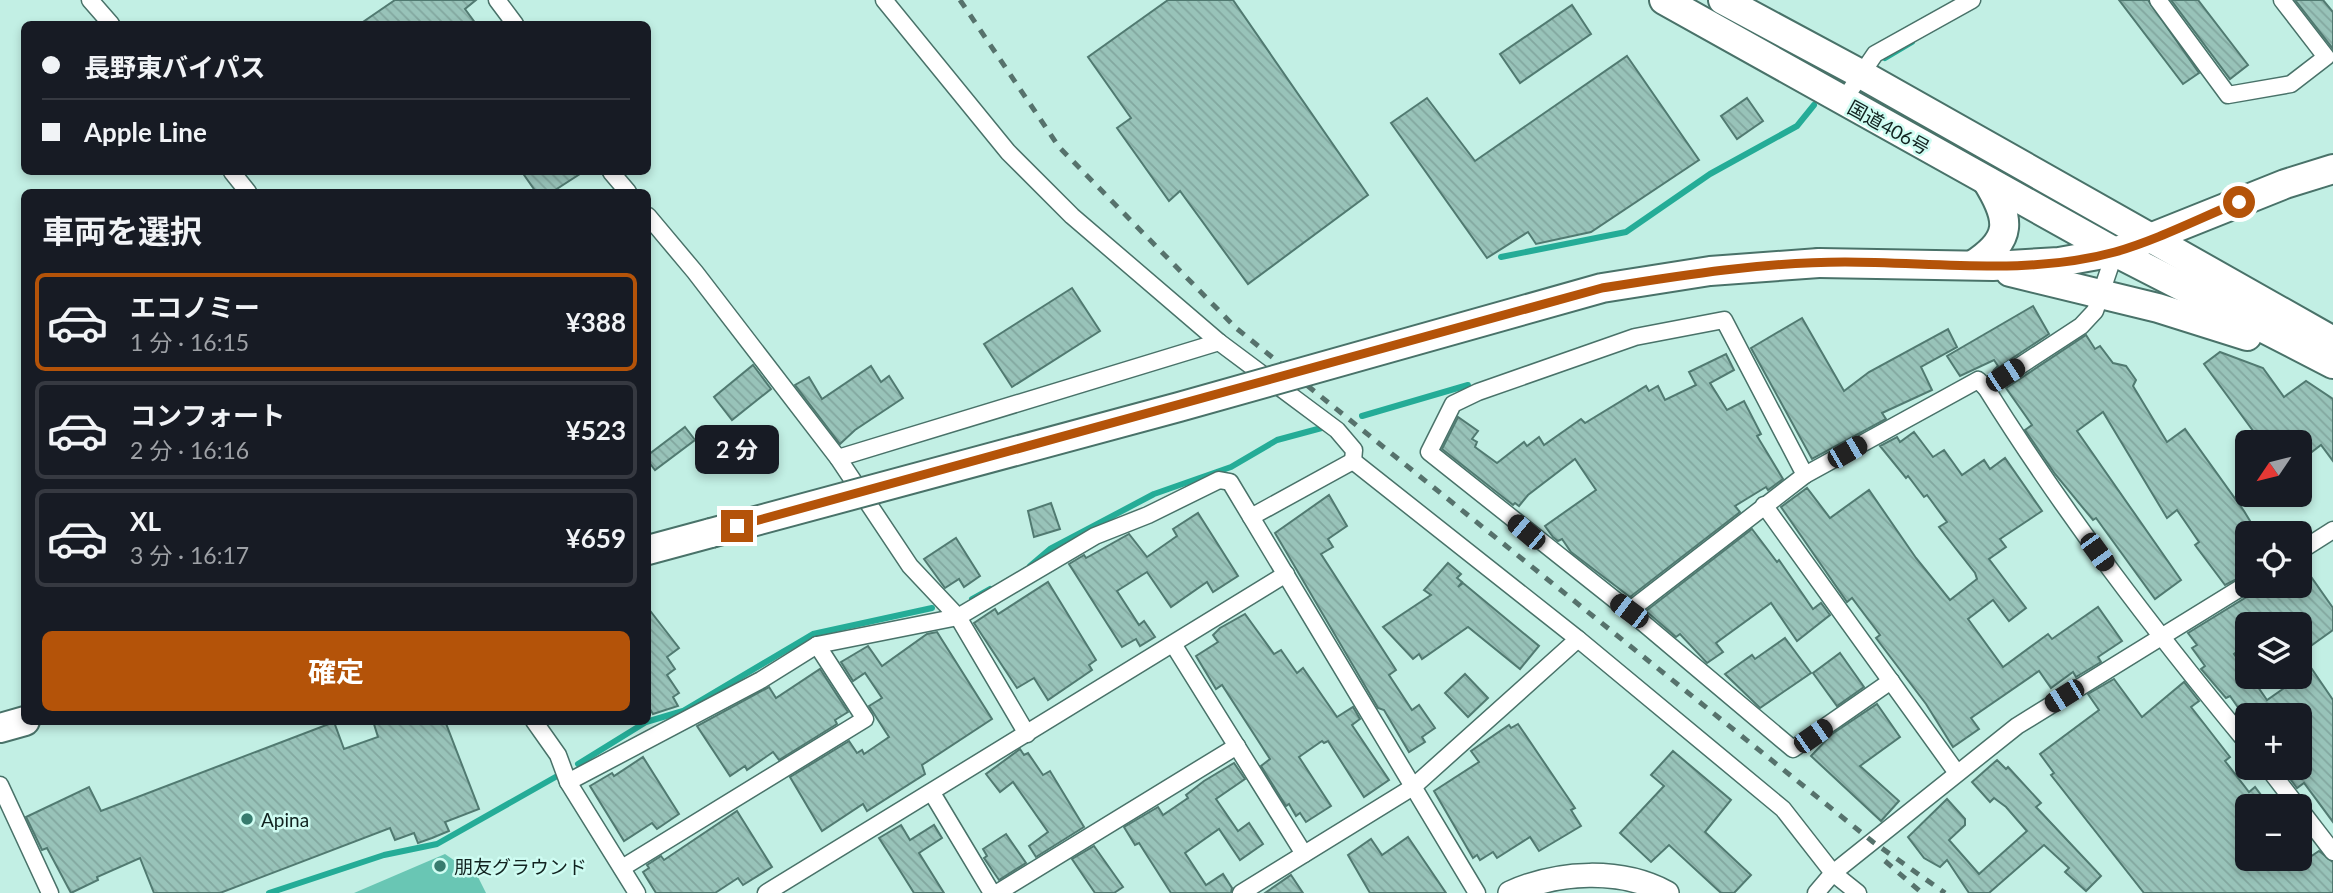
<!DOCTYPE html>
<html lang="ja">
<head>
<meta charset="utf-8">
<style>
	body { margin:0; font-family:Lato,"Noto Sans JP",sans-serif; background:#20242c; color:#f1f3f6; height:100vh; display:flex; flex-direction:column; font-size:26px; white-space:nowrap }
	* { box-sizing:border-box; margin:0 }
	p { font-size:23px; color:#9ea1a6 }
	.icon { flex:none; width:38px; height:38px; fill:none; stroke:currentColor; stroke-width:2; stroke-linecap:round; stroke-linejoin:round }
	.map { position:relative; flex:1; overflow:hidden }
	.drawer { position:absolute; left:21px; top:189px; width:630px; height:536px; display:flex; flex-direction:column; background:#171b24; border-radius:10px; box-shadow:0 4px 10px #0003 }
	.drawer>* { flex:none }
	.top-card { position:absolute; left:21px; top:21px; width:630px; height:154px; border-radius:10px; box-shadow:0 4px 10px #0003; display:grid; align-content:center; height:154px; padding:0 21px; background:#171b24 }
	.needle { width:46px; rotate:235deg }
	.fabs { position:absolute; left:2235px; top:430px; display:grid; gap:14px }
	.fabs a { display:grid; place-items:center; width:77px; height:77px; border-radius:10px; background:#171b24; box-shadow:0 4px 10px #0003; font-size:35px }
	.end { position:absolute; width:32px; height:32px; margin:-16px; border:9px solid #b45309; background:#fff; box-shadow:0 0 0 4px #fff }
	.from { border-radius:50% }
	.bubble { position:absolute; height:49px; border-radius:10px; background:#171b24; box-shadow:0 4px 10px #0003; font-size:23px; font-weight:700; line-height:49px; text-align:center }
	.car { position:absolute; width:21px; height:42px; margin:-21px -10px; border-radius:9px; box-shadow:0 0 5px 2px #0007; background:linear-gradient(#222 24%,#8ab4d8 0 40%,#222 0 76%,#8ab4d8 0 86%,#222 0) }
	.top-card b { display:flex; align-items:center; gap:24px; height:66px; font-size:26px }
	.top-card b+b { border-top:2px solid #363941 }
	.top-card i { width:18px; height:18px; background:#f1f3f6 }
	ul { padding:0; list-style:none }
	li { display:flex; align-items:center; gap:21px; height:98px; margin:0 14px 10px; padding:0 7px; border:4px solid #363941; border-radius:10px }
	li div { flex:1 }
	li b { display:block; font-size:26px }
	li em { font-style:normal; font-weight:700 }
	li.selected { border-color:#b45309 }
	li>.icon { width:63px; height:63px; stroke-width:1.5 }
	h2 { padding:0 21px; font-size:32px; line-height:84px }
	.cta { display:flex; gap:14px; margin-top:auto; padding:14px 21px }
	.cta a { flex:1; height:80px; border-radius:10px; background:#b45309; color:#fff; font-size:28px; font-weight:700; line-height:80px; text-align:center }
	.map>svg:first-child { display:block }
	.pitch { fill:#69c6b4 }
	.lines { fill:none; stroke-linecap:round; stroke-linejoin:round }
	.stream { stroke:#24ac97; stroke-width:6 }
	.building { fill:url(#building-back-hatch); stroke:#517a71; stroke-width:2; fill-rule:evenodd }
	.street-casing { stroke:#497269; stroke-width:19 }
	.secondary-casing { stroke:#497269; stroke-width:26 }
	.highway-casing { stroke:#497269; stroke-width:32 }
	.street { stroke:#fff; stroke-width:16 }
	.secondary { stroke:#fff; stroke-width:23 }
	.highway { stroke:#fff; stroke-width:28 }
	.rail { stroke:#56726c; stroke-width:5; stroke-dasharray:9 9; stroke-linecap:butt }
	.highway-bridge-casing { stroke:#497269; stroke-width:32; stroke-linecap:butt }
	.highway-bridge { stroke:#fff; stroke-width:28 }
	.route { stroke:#b45309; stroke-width:9 }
	.poi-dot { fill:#377b6e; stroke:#cffcf2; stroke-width:2.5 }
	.labels { text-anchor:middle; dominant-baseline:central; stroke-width:5; stroke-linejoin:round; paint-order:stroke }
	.street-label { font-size:19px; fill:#11221f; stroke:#cffcf2 }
	.poi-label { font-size:19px; fill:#11221f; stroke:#cffcf2; text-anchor:start }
</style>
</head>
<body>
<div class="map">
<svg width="2333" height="893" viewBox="0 0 2333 893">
	<defs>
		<pattern id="building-back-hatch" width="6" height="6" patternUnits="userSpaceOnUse" patternTransform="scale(1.75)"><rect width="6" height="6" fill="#98c3b9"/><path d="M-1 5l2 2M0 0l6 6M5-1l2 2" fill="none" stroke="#82a79f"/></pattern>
	</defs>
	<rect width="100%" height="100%" fill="#c2efe4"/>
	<path class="pitch" d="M445 854 478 877 486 893H354Z"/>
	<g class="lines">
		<g class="stream">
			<path d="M1885 58 1912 42"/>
			<path d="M1501 257 1626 232 1710 174 1797 126 1814 105"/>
			<path d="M1362 416 1468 385"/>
			<path d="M1030 566 1050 549 1154 494 1231 467 1277 440 1329 426"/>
			<path d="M972 599 990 589"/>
			<path d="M578 764 646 722 683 711 813 634 932 608"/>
			<path d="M269 893 384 855 437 844 559 775"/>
		</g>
	</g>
	<g class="building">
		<path d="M395 0H476L465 9 476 24H360Z"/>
		<path d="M1168 0H1233L1368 195 1248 284 1180 191 1169 201 1117 128 1131 118 1088 57Z"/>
		<path d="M2119 0H2148L2199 73 2183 84Z"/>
		<path d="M2171 0H2198L2248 65 2230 79Z"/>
		<path d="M2295 0H2323L2333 12V49Z"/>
		<path d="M1572 5 1591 34 1520 83 1500 54Z"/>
		<path d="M1627 56 1699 160 1591 232 1536 244 1528 232 1487 258 1391 123 1427 98 1475 161Z"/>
		<path d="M1747 98 1763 121 1737 139 1721 116Z"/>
		<path d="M522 172H583L552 192H536Z"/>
		<path d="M1072 288 1100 331 1012 387 984 344Z"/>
		<path d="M2033 306 2049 334 1993 371 1998 366 1994 360 1960 376 1947 356Z"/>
		<path d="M1802 318 1844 391 1869 372 1948 329 1957 347 1921 367 1932 390 1882 413 1886 419 1812 459 1751 348Z"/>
		<path d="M2086 335 2095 349 2100 346 2113 363 2126 366 2136 380 2133 386 2167 442 2185 429 2244 511 2258 534H2247V574L2225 585 2195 545 2199 542 2177 510 2167 518 2103 412 2077 431 2181 580 2155 599 2096 518 2093 520 2055 474 2025 430 2032 425 2006 388Z"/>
		<path d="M2220 352 2263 368 2284 397 2306 381 2333 399V461L2321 445 2300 461V443H2262L2204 364Z"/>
		<path d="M1726 354 1734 370 1710 383 1727 410 1744 401 1761 434 1757 436 1783 479 1768 490 1766 487 1735 506 1740 512 1630 597 1571 552 1562 539 1558 541 1553 537 1545 526 1596 490 1575 459 1528 495 1519 506 1515 503 1513 505 1442 449 1458 417 1478 431 1472 439 1477 442 1475 447 1497 463 1524 442 1527 446 1539 437 1544 445 1581 419 1585 423 1646 386 1649 391 1658 386 1665 400 1696 385 1689 372Z"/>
		<path d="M753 365 771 389 732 420 714 397Z"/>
		<path d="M871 366 881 382 889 376 903 398 855 430 840 444 795 385 809 377 822 399Z"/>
		<path d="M685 427 695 440 655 470 648 461V455Z"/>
		<path d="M1914 432 1933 457 1944 450 1962 475 1984 460 1990 469 2005 458 2042 511 2000 539 2006 547 1989 559 2026 608 2009 621 1993 600 1968 619 2003 667 2048 634 2052 639 2098 607 2122 641 2098 657 2101 662 2076 677 2073 672 2051 688 2039 671 1971 718 1979 729 1953 747 1926 704 1876 638 1880 635 1852 598 1847 602 1781 507 1807 488 1830 518 1869 490 1916 558 1950 600 1977 579 1975 573 1939 527 1947 522 1927 495 1924 497 1908 476 1906 478 1880 446 1897 437 1900 442Z"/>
		<path d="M1329 495 1347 526 1328 539 1333 547 1321 554 1396 670 1389 675 1412 710 1419 705 1435 728 1422 737 1425 742 1409 752 1384 710 1378 708 1275 533Z"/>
		<path d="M1051 503 1060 529 1034 537 1028 511Z"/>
		<path d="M1198 513 1238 576 1213 592 1207 582 1171 607 1147 572 1117 591 1139 625 1144 621 1155 637 1140 646 1136 639 1122 647 1069 564 1084 555 1086 558 1129 534 1147 557 1177 536 1173 529Z"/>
		<path d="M1752 529 1777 562 1779 560 1813 609 1821 603 1830 615 1797 641 1771 603 1716 643 1723 652 1707 663 1680 634 1676 637 1646 611Z"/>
		<path d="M956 538 980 576 964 587 959 579 945 588 924 559Z"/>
		<path d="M2300 561 2333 608V630L2301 653 2333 700V822L2304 783 2297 788 2282 768H2300V716H2244L2230 696 2226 698 2201 669 2205 666 2192 648 2197 645 2188 633 2253 593 2257 586H2300ZM2247 625H2300V677L2267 700 2251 677H2247V672L2234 654 2247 644Z"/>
		<path d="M1448 563 1461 574 1457 578 1462 582 1458 587 1463 583 1539 646 1520 669 1468 627 1422 659 1419 654 1413 659 1383 627 1431 595 1424 590Z"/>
		<path d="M1048 582 1096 660 1089 665 1092 670 1048 700 1034 678 1017 688 974 623 995 609 998 614Z"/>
		<path d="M648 608 679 648 667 657 675 669 667 675 679 693 673 697 678 706 653 714 648 706Z"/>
		<path d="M1245 614 1274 654 1281 650 1297 673 1303 668 1337 717 1353 707 1360 719 1352 725 1389 780 1364 797 1328 741 1324 743 1322 741 1299 757 1331 806 1306 822 1300 813 1296 816 1289 804 1286 806 1261 766 1270 759 1222 685 1216 689 1196 656 1218 642 1213 635 1220 628Z"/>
		<path d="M937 632 992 719 922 765 925 774 867 811 863 804 822 831 790 777 849 741 857 753 862 750 864 754 889 737 869 706 882 698 865 673 853 681 841 662 868 646 882 666 927 634Z"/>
		<path d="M1785 638 1811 673 1760 708 1725 674 1752 655 1755 659Z"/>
		<path d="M1840 653 1864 687 1837 706 1813 673Z"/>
		<path d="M820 669 848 712 835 720 837 724 779 760 773 752 747 770 745 766 730 776 697 726 769 687 776 698Z"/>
		<path d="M1465 674 1488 698 1468 717 1445 693Z"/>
		<path d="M2114 679 2142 717 2184 682 2199 701 2191 707 2230 757 2225 761 2249 792 2255 787 2270 807H2247V859H2307L2319 851 2333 862V893H2144L2051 775 2054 773 2040 754 2099 710 2088 694Z"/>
		<path d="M1877 704 1900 737 1860 766 1899 801 1881 821 1811 756 1832 734Z"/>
		<path d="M373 721H445L479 809 445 822 449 831 432 838 418 843 414 833 395 840 390 828 220 893H154L140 858 97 877 98 880 71 893 47 848 42 850 26 817 89 787 101 811 334 722 344 749 378 737Z"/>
		<path d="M1518 724 1575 808 1571 810 1581 826 1539 851 1530 837 1497 858 1493 852 1480 860 1477 855 1473 858 1434 791 1479 762 1471 751 1509 725 1511 728Z"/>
		<path d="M1020 749 1024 755 1028 753 1043 775 1050 771 1084 827 1036 857 1029 846 1048 832 1013 782 1000 792 986 774Z"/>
		<path d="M1673 751 1731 800 1705 832 1751 875 1734 893H1721L1669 845 1651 862 1620 833 1664 786 1651 775Z"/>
		<path d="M643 757 679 814 657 829 652 823 624 841 590 786 612 773 614 776Z"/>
		<path d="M1997 760 2006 769 2008 767 2041 803 2036 807 2101 876 2086 891 2065 872 2069 868 2044 845 1989 893H1969L1947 860 1940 867 1924 858 1908 837 1947 799 1965 819V825L1949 840 1979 874 2027 831 2006 807 1994 798 1990 802 1972 782Z"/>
		<path d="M1234 763 1245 779 1216 799 1238 831 1249 823 1263 844 1240 860 1219 829 1185 853 1206 885 1223 874 1232 888 1231 893H1171L1139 843 1135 845 1124 827 1158 807 1163 815 1188 798 1186 795 1204 781Z"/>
		<path d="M737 811 772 867 743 885 738 878 715 893H656L643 872 649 868 647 865 661 856 664 860Z"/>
		<path d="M901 825 910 840 934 825 942 838 919 853 944 893H914L897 866 879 838Z"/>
		<path d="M1006 834 1026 863 999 880 984 858 987 856 983 849Z"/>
		<path d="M1408 837 1446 893H1370L1348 855 1371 839 1382 855Z"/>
		<path d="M1094 846 1123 887 1114 893H1095L1072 859Z"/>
		<path d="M1291 875 1303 893H1265Z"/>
	</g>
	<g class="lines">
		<g class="street-casing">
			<g id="street">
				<path d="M90 0 111 24"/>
				<path d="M497 0 515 24"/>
				<path d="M884 0 1008 152 1072 216 1219 342"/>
				<path d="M2158 0 2228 95 2291 84 2326 57 2282 0"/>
				<path d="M1843 101 1875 54 1972 0"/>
				<path d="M232 172 248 192"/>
				<path d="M611 172 628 192"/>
				<path d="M648 216 695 272 838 458 910 566 958 617 1027 734"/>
				<path d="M2115 252 2095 311 2081 326 1986 388C2064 513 2153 629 2247 743"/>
				<path d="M838 458 1219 342 1337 430 1354 450 1353 461"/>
				<path d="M1353 461 1578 639 1783 809 1833 873 1858 893"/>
				<path d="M1805 475 1978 380 1986 388"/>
				<path d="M1764 505 1957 773"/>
				<path d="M1251 517 1353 461"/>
				<path d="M2300 551 2333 530"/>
				<path d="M1629 611 1805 475 1724 320 1635 337 1478 392 1453 404 1429 452 1629 611 1793 749 1891 681"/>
				<path d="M1173 644 1304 854"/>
				<path d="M534 721 558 755 568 782 637 893"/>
				<path d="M2268 768 2298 807"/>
				<path d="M568 782 761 680 817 645 958 617 1095 536 1148 515 1219 480 1230 482 1477 893"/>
				<path d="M0 785 50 893"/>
				<path d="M932 793 992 893"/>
				<path d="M2300 809 2333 852"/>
				<path d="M622 868 865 719 817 645"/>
				<path d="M766 893 1286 574"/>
				<path d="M997 893 1237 746"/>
				<path d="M1241 893 1413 787 1578 639"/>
				<path d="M1816 893 1833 873 2017 726 2247 584"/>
			</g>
		</g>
		<g class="secondary-casing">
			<path id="secondary" d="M1510 893C1558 871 1621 868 1667 893"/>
		</g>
		<g class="highway-casing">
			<g id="highway">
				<path d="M1664 0 2115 252 2333 364"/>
				<path d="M1723 0 1859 73 2333 341"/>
				<path d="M1819 263 1993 266 2059 262 2115 252 2285 184 2333 169"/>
				<path d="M1973 265C2013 239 2011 220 1987 181"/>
				<path d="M2010 272 2158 308 2247 336"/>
				<path d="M648 550 711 533"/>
				<path d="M0 728 25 721"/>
			</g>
		</g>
		<use href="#street" class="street"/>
		<use href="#secondary" class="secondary"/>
		<use href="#highway" class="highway"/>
		<g class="rail">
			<path d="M960 0 1059 147 1236 328 1873 842 1945 893"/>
			<path d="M1885 861 1922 893"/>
		</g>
		<g class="highway-bridge-casing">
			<path id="highway-bridge" d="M711 533 1179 407 1602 288 1710 271 1819 263"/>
		</g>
		<use href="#highway-bridge" class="highway-bridge"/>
	</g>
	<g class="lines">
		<path class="route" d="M737 526 1602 288C1683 275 1763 262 1845 262 1934 262 2028 276 2115 252 2157 240 2198 219 2239 202"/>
	</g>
	<g class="poi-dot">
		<circle cx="247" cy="819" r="7"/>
		<circle cx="440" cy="866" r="7"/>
	</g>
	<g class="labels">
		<g class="street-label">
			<text transform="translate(1889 127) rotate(29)">国道406号</text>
		</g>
		<g class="poi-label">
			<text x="261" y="819">Apina</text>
			<text x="454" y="866">朋友グラウンド</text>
		</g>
	</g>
</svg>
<div class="fabs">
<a><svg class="needle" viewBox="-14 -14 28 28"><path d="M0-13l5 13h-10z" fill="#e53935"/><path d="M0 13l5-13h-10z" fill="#9ea1a6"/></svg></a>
<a><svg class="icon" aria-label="locate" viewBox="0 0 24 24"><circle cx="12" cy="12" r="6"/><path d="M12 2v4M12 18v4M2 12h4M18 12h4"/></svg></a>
<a><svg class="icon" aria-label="layers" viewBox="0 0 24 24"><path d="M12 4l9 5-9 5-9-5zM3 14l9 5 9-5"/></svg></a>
<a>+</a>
<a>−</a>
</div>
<i class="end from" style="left:2239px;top:202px"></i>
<i class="end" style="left:737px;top:526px"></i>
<div class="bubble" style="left:695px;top:425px;width:84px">2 分</div>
<i class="car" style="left:2005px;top:375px;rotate:57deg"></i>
<i class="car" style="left:1847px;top:452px;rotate:60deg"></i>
<i class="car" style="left:1526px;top:532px;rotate:310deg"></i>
<i class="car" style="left:2097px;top:552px;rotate:144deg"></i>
<i class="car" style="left:1629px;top:611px;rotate:307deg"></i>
<i class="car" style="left:2064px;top:696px;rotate:238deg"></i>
<i class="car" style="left:1813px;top:736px;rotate:55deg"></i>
<div class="top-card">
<b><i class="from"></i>長野東バイパス</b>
<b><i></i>Apple Line</b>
</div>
<section class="drawer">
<h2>車両を選択</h2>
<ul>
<li class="selected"><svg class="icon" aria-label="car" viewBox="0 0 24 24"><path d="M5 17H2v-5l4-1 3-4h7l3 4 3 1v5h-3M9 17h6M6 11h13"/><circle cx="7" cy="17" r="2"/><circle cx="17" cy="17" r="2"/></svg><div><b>エコノミー</b><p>1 分 · 16:15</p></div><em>¥388</em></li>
<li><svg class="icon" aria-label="car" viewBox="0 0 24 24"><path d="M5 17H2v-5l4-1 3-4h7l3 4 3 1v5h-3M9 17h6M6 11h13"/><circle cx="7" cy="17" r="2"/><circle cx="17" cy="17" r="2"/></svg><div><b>コンフォート</b><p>2 分 · 16:16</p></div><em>¥523</em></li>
<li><svg class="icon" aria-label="car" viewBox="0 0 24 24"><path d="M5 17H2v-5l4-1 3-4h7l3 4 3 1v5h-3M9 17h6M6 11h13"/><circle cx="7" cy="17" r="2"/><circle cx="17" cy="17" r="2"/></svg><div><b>XL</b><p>3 分 · 16:17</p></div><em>¥659</em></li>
</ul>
<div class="cta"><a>確定</a></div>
</section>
</div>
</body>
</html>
